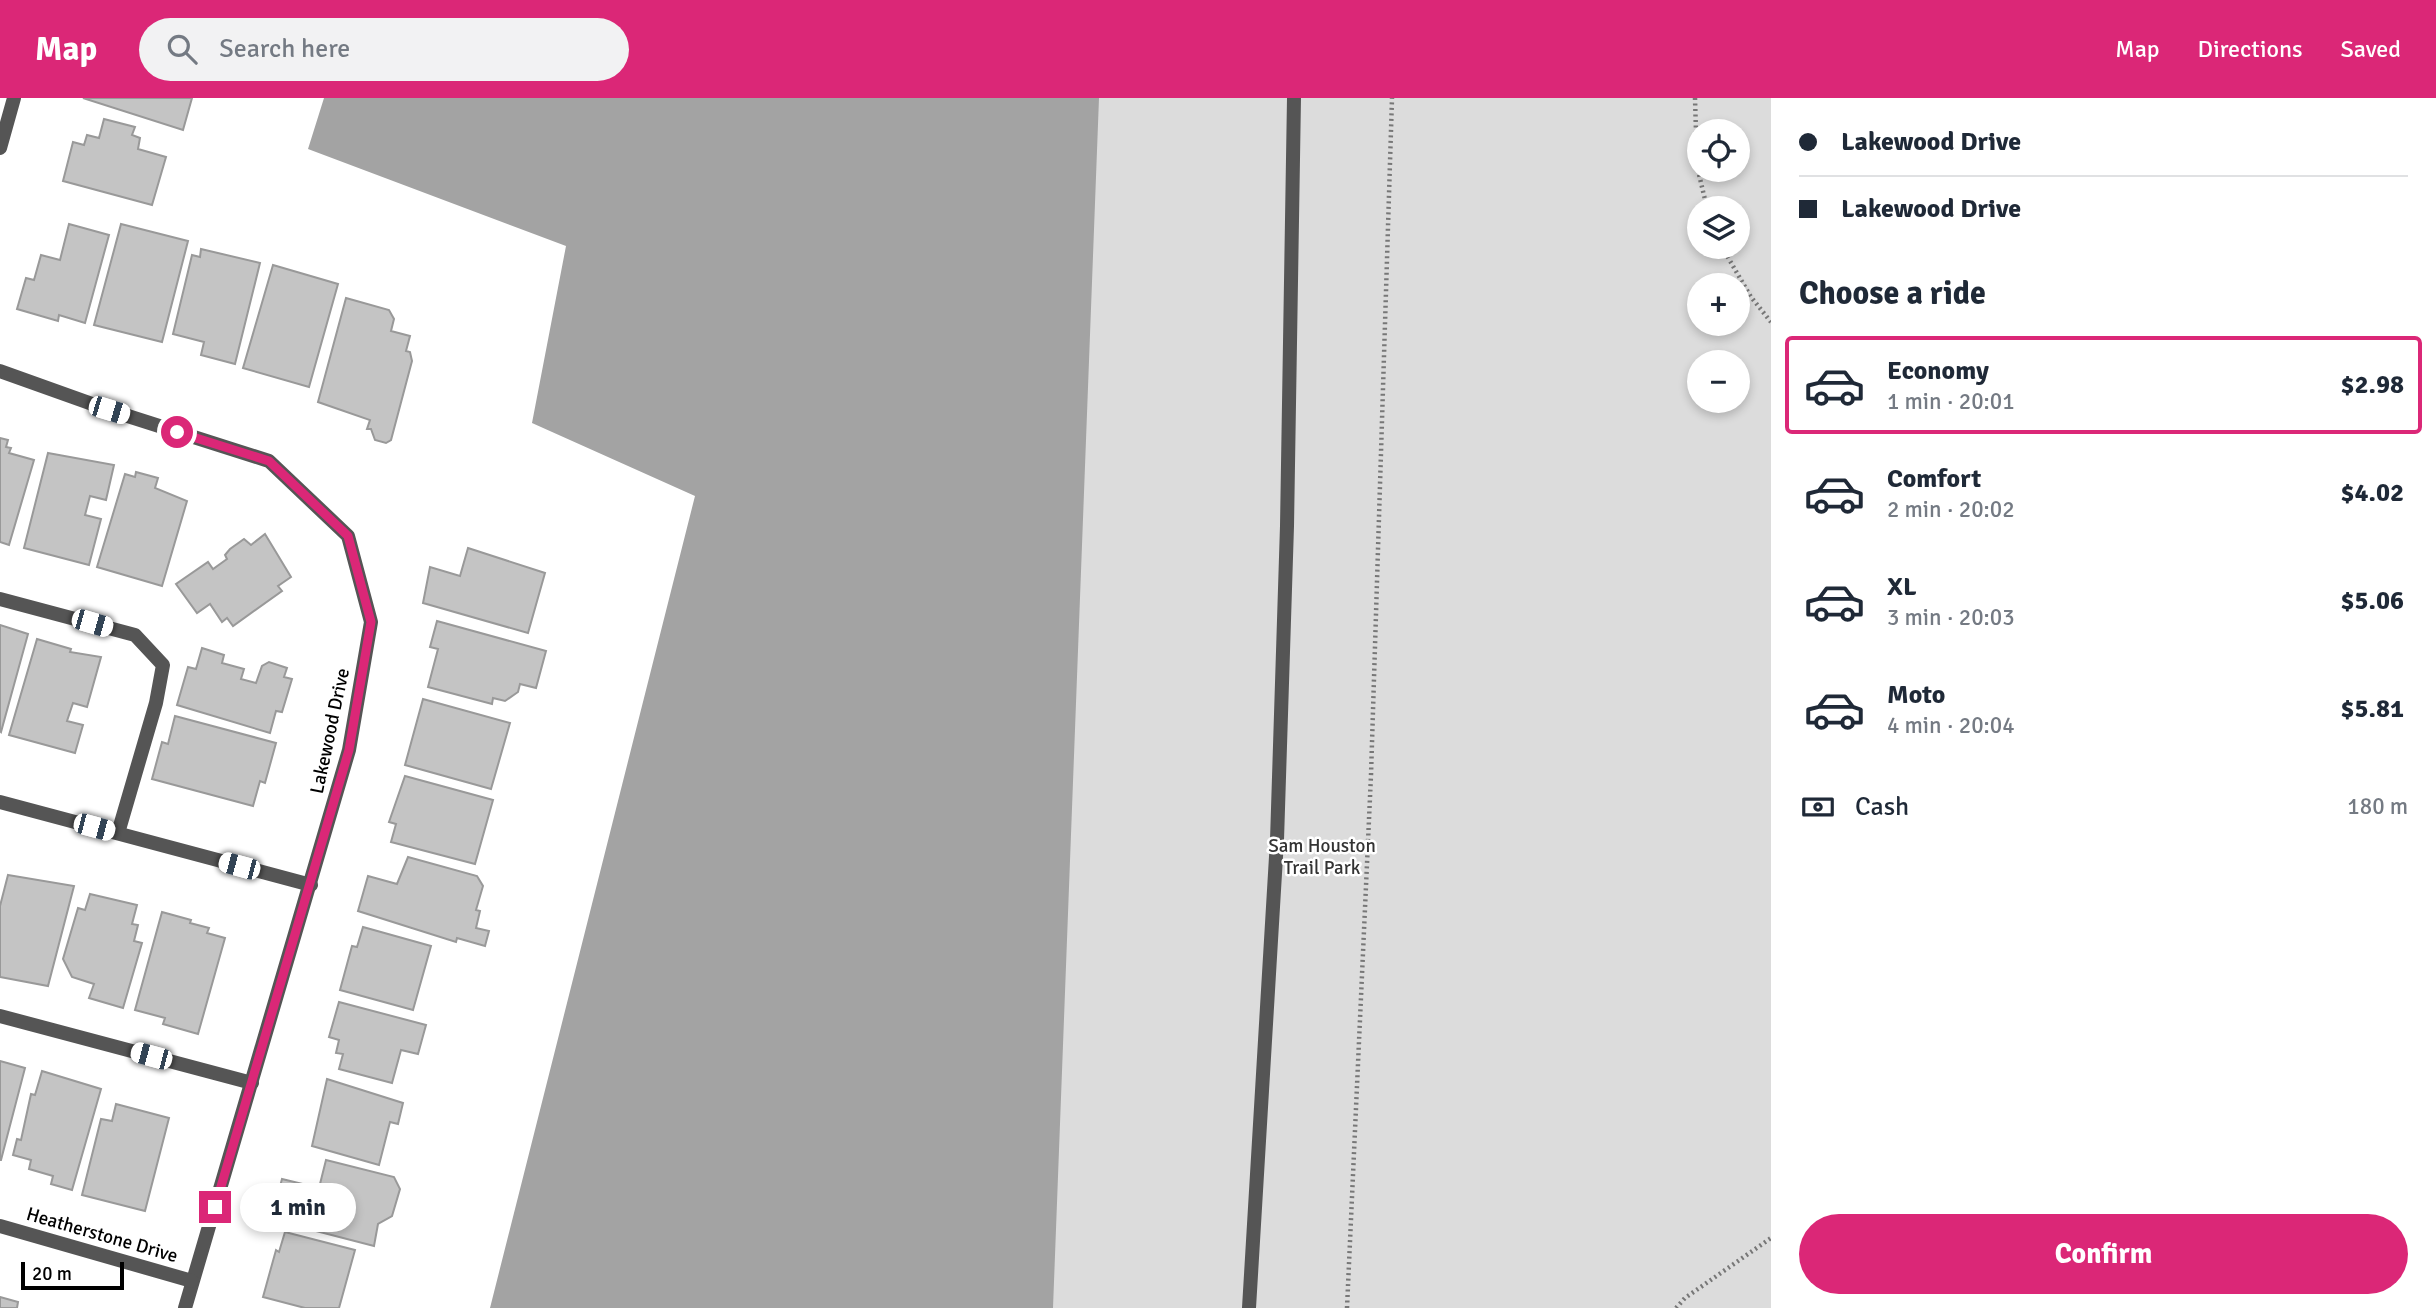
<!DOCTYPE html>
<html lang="en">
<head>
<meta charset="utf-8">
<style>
	body { margin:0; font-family:Signika,sans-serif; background:#f2f2f3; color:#1f2937; height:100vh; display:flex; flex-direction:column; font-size:26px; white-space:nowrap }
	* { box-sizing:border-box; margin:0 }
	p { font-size:23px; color:#747a83 }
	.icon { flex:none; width:38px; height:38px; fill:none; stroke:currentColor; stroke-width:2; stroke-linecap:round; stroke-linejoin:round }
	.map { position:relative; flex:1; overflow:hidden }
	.details { display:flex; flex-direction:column; background:#fff; width:665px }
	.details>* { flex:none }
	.banner { display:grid; align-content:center; height:154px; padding:0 28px; background:#fff }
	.fabs { position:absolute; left:1687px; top:21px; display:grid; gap:14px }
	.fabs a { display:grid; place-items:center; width:63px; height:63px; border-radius:50%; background:#fff; box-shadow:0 4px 10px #0003; font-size:35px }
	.scale { position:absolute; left:21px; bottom:18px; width:103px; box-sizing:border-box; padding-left:7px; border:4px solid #000; border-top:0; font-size:19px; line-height:24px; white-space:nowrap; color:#000; -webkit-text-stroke:5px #fff; paint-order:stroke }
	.end { position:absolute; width:32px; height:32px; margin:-16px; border:9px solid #db2777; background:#fff; box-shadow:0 0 0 4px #fff }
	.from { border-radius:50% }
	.bubble { position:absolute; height:49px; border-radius:24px; background:#fff; box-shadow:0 4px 10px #0003; font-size:23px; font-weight:800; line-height:49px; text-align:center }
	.car { position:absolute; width:21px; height:42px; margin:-21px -10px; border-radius:9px; box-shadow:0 0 5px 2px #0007; background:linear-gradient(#fff 24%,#345 0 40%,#fff 0 76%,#345 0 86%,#fff 0) }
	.banner b { display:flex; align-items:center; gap:24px; height:66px; font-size:26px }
	.banner b+b { border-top:2px solid #e0e1e3 }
	.banner i { width:18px; height:18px; background:#1f2937 }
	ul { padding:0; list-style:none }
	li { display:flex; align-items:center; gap:21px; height:98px; margin:0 14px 10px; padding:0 14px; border:4px solid transparent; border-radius:7px }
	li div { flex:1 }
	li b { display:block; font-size:26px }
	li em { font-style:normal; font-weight:800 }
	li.current { border-color:#db2777 }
	li>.icon { width:63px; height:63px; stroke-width:1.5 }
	h2 { padding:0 28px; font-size:32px; line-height:84px }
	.pay { display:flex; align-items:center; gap:18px; height:77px; padding:0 28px; font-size:26px }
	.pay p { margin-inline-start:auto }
	.cta { display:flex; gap:14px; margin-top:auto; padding:14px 28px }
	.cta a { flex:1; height:80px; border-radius:42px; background:#db2777; color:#fff; font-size:28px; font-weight:800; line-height:80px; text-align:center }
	header { display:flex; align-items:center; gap:42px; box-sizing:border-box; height:98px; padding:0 35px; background:#db2777; color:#fff }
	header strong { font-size:33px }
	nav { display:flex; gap:38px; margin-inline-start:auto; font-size:24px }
	.search { width:490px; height:63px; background:#f2f2f3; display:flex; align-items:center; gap:18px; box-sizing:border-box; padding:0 24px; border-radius:38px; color:#747a83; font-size:26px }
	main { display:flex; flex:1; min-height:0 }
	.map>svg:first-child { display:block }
	.green { fill:#dcdcdc; fill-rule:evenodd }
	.water { fill:#a3a3a3 }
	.building { fill:#c4c4c4; stroke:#999; stroke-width:2 }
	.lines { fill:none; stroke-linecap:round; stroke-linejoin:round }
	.path { stroke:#777; stroke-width:4.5; stroke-dasharray:2 3.5; stroke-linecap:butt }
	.service { stroke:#555; stroke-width:14 }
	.minor { stroke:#555; stroke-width:14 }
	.route { stroke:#db2777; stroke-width:9 }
	.labels { text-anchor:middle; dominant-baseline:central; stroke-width:5; stroke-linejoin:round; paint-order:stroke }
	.street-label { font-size:19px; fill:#000; stroke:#fff }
	.park-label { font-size:19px; fill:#333; stroke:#fff }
</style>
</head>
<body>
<header>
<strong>Map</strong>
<div class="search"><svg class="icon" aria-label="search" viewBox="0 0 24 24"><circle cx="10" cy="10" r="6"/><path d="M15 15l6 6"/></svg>Search here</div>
<nav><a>Map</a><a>Directions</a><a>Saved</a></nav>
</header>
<main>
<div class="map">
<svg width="1771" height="1210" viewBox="0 0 1771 1210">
	<rect width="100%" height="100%" fill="#fff"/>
	<path class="green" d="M911 0H1771V1210H850ZM1699 33H1738V72H1699ZM1699 110H1738V149H1699ZM1699 187H1738V226H1699ZM1699 264H1738V303H1699Z"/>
	<path class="water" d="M324 0H1099L1053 1210H490L695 398 532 325 566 148 308 51Z"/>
	<g class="building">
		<path d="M83 0H192L183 32Z"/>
		<path d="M104 21 135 29 132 37 140 40 138 51 166 59 152 107 63 83 73 44 84 47 87 37 99 40Z"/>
		<path d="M69 126 109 137 85 225 59 217 58 223 17 211 26 180 34 182 41 157 60 162Z"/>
		<path d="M121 126 188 143 162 244 94 227Z"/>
		<path d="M201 151 260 165 235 266 201 257 204 244 173 236 192 157 200 159Z"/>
		<path d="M273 167 338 186 309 289 243 270Z"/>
		<path d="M346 200 389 212 394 221 391 233 410 238 406 253 410 254 412 263 391 342 386 345 375 342 371 331H367L370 322 318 304Z"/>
		<path d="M0 340 8 342 6 349 11 350 9 355 34 362 9 447 0 444Z"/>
		<path d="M48 355 114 367 106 402 90 398 85 417 101 421 89 467 24 450Z"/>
		<path d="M136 374 158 380 155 390 187 403 162 488 97 469 125 376 135 379Z"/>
		<path d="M265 436 291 479 278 488 282 493 233 528 227 520 222 524 210 506 197 515 176 486 208 464 213 471 227 461 225 457 230 451 244 441 251 447Z"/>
		<path d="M468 450 545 475 528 535 423 505 430 469 460 478Z"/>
		<path d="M437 523 546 553 536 590 520 586 518 594 505 603 493 600 492 606 428 589 438 551 430 549Z"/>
		<path d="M0 527 28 536 1 634 0 633Z"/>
		<path d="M37 541 71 551 70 554 101 559 87 609 73 605 67 623 83 627 75 655 9 637Z"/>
		<path d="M202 550 224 557 222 565 244 571 241 581 256 585 262 568 269 564 287 570 284 579 292 581 282 614 276 613 270 635 177 607 188 569 196 571Z"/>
		<path d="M423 601 510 625 491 691 405 667Z"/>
		<path d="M175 618 276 645 265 685 260 683 253 708 152 681 162 644 168 646Z"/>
		<path d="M405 678 493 702 475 766 391 744 396 726 389 724Z"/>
		<path d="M408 759 477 778 483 788 476 812 480 813 476 830 489 833 485 848 457 840 456 844 358 813 368 778 397 786Z"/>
		<path d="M8 777 74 788 48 888 0 879V808Z"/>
		<path d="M90 796 137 807 132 826 138 827 134 843 142 845 123 910 89 900 94 886 72 879 63 861 78 810 85 812Z"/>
		<path d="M162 814 191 822 190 825 209 830 207 835 225 840 198 936 163 926 165 920 135 912Z"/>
		<path d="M363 829 431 848 413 912 340 892 352 848 357 849Z"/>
		<path d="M339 904 426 927 418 956 401 952 392 985 339 971 343 956 336 955 339 942 329 939Z"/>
		<path d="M0 963 25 970 1 1062H0Z"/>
		<path d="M42 973 101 991 72 1092 51 1086 53 1078 29 1071 31 1062 13 1057 17 1041 21 1042 31 996 35 997Z"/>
		<path d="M327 981 403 1005 398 1026 390 1024 379 1067 312 1048Z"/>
		<path d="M116 1006 169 1020 145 1113 82 1097 101 1021 112 1023Z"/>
		<path d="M326 1062 394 1079 400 1091 392 1118 378 1126 374 1148 289 1126 291 1119 273 1115 282 1081 319 1090Z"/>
		<path d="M285 1134 355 1152 339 1210H305L263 1199 276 1152 279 1154Z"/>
		<path d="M0 1199 18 1204 17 1210H0Z"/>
	</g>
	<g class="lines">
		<g class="path">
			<path d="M1695 0 1697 68 1707 110"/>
			<path d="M1722 149 1751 199 1771 224"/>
			<path d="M1347 1210 1371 677 1392 0"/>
			<path d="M1676 1210 1685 1200 1771 1140"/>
		</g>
		<g class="service">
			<path d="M0 501 135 537 163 567 156 605 118 735"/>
			<path d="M0 918 252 985"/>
			<path d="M1249 1210 1277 742 1287 428 1294 0"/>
		</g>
		<g class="minor">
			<path d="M0 50 14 0"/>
			<path d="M0 273 109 312 269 363 348 438 371 524 349 652 185 1210"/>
			<path d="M0 704 311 787"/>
			<path d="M0 1128 192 1183"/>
		</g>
	</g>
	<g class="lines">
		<path class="route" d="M177 334 269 363 348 438 371 524 349 652 215 1109"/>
	</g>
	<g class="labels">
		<g class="street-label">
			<text transform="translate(330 633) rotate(-78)">Lakewood Drive</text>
			<text transform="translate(102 1137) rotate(16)">Heatherstone Drive</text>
		</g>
		<g class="park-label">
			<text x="1322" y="748">Sam Houston<tspan x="1322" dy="22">Trail Park</tspan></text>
		</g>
	</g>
</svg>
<div class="fabs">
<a><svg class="icon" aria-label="locate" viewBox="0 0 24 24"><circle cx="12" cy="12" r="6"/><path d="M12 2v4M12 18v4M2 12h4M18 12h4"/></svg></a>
<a><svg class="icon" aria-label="layers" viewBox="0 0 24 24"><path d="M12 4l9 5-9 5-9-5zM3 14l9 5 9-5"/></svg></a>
<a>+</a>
<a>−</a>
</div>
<div class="scale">20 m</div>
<i class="end from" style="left:177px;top:334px"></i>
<i class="end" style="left:215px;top:1109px"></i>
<div class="bubble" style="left:240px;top:1085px;width:116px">1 min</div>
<i class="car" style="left:109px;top:312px;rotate:107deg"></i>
<i class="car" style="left:92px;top:525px;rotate:106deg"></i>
<i class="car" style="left:94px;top:729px;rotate:105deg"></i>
<i class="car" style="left:239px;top:768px;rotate:285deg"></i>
<i class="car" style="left:151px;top:958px;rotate:285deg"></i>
</div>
<section class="details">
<div class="banner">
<b><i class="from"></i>Lakewood Drive</b>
<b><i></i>Lakewood Drive</b>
</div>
<h2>Choose a ride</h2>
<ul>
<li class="current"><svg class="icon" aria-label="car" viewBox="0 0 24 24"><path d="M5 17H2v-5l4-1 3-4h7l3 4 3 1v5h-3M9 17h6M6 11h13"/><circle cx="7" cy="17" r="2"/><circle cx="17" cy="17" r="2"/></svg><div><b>Economy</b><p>1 min · 20:01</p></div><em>$2.98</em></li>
<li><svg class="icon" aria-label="car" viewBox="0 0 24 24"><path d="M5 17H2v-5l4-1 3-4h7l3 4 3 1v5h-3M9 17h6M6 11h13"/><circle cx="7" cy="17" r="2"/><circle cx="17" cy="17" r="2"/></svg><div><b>Comfort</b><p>2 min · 20:02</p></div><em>$4.02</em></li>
<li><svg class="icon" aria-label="car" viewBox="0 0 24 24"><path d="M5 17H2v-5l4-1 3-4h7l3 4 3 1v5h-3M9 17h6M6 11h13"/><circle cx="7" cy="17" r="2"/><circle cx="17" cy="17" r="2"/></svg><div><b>XL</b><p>3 min · 20:03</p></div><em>$5.06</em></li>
<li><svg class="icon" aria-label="car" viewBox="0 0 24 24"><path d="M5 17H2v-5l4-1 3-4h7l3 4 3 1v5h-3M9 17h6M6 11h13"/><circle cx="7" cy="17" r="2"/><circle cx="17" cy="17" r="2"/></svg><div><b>Moto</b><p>4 min · 20:04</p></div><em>$5.81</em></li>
</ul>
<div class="pay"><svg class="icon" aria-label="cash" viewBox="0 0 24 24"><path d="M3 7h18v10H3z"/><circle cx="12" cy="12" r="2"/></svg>Cash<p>180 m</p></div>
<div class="cta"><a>Confirm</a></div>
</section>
</main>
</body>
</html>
